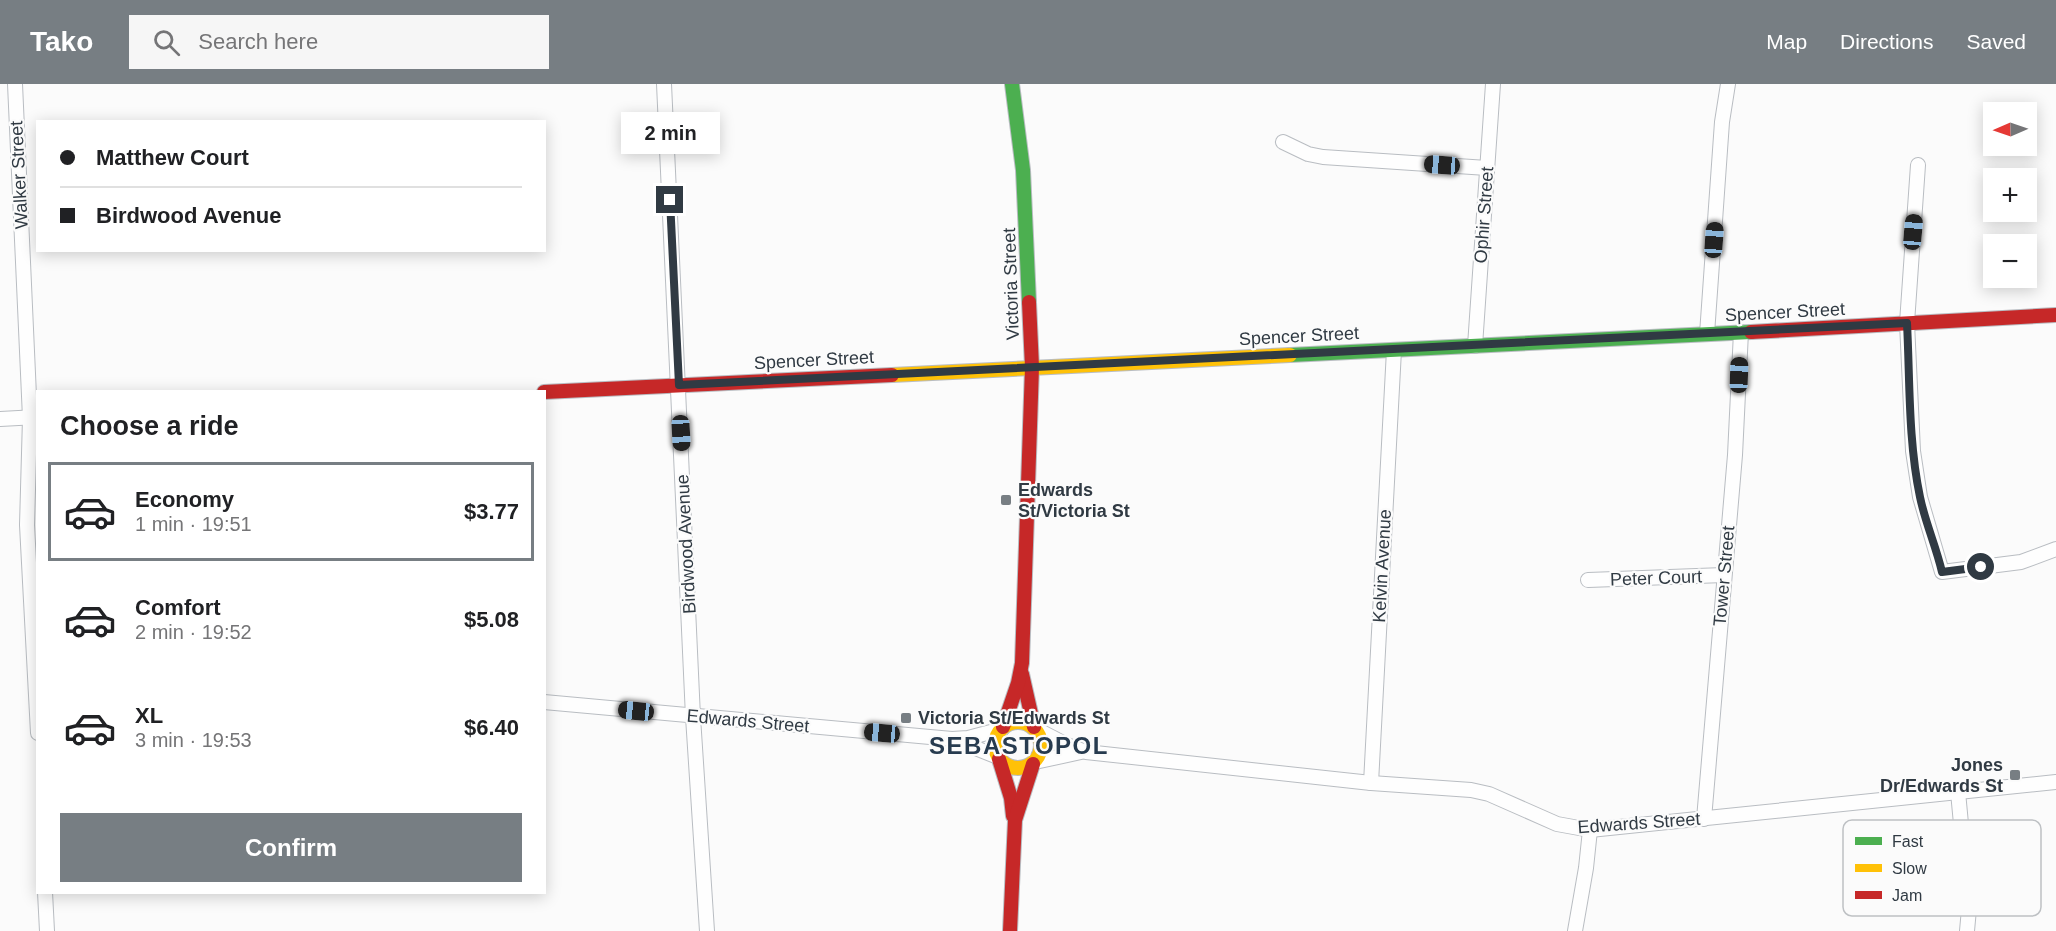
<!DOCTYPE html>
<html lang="en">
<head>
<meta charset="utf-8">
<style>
	body { margin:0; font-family:Arial,sans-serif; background:#f6f6f6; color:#202124; height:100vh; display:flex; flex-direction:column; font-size:22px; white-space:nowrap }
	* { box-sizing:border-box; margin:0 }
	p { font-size:20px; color:#757577 }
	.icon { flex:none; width:33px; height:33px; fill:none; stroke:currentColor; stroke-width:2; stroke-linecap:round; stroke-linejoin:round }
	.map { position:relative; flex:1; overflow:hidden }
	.details { position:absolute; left:36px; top:306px; width:510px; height:504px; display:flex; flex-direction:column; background:#fff; border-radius:0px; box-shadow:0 3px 15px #0003 }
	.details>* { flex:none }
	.hud { position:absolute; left:36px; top:36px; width:510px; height:132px; border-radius:0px; box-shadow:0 3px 15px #0003; display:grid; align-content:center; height:132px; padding:0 24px; background:#fff }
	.needle { width:39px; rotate:268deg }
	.controls { position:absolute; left:1983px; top:18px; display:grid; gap:12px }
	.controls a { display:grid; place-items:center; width:54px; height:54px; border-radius:0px; background:#fff; box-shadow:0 3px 15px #0003; font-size:30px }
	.end { position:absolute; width:27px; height:27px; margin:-14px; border:8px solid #303a43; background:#fff; box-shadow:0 0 0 3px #fff }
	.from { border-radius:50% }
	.bubble { position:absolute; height:42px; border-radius:0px; background:#fff; box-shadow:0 3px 15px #0003; font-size:20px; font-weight:800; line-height:42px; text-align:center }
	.car { position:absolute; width:18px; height:36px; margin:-18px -9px; border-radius:8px; box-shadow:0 0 4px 2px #0007; background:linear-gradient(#222 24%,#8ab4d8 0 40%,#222 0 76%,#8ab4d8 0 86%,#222 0) }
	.hud b { display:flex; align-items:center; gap:21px; height:57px; font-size:22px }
	.hud b+b { border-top:2px solid #e0e0e0 }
	.hud i { width:15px; height:15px; background:#202124 }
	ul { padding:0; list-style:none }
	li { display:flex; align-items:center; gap:18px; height:99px; margin:0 12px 9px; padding:0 12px; border:3px solid transparent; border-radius:0px }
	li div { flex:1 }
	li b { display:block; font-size:22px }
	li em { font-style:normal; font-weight:800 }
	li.active { border-color:#777e83 }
	li>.icon { width:54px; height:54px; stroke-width:1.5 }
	h2 { padding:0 24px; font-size:27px; line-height:72px }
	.button { display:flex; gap:12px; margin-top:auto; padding:12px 24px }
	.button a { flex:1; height:69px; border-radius:0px; background:#777e83; color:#fff; font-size:24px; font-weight:800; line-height:69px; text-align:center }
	header { display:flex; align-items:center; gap:36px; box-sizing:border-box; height:84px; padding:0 30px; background:#777e83; color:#fff }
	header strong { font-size:28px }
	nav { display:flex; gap:33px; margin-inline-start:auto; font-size:21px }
	.search { width:420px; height:54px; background:#f6f6f6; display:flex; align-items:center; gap:15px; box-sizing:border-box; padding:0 21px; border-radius:0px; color:#757577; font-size:22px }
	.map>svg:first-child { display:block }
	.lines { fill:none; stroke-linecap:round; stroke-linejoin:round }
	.street-casing { stroke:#b9bdc2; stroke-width:16 }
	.fast-casing { stroke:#b9bdc2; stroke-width:16 }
	.slow-casing { stroke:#b9bdc2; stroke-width:16 }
	.jam-casing { stroke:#b9bdc2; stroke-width:16 }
	.street { stroke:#fefefe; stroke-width:14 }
	.fast { stroke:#4caf50; stroke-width:14 }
	.slow { stroke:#ffc107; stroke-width:14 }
	.jam { stroke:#c62828; stroke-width:14 }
	.route { stroke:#303a43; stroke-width:8 }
	.poi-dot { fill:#777e83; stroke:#fbfbfb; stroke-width:2 }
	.labels { text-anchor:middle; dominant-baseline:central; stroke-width:4.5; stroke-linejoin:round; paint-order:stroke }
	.street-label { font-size:18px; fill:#303a43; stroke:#fbfbfb }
	.poi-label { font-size:18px; font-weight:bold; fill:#303a43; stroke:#fbfbfb; text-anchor:start }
	.district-label { font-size:24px; font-weight:bold; letter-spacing:1.5px; fill:#273b4f; stroke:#fbfbfb }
	.key { fill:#fbfbfb; stroke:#bec1c4; stroke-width:1.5 }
	.key-label { font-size:16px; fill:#303a43 }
</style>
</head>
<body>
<header>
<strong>Tako</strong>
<div class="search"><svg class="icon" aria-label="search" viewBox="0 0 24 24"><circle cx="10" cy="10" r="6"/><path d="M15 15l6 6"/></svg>Search here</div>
<nav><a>Map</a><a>Directions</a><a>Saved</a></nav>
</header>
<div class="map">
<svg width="2056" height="847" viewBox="0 0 2056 847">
	<rect width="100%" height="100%" fill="#fbfbfb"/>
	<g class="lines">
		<g class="street-casing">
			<g id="street">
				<path d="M15 0 30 334 27 441 38 649"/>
				<path d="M664 0 693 633 707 847"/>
				<path d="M1283 58 1308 70 1323 73 1487 84"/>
				<path d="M1918 81 1907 239 1913 367 1920 413 1942 488 2021 478 2056 465"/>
				<path d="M1707 250 1722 38 1728 0"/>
				<path d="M1475 262 1493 0"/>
				<path d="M0 335 37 333"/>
				<path d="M1588 496 1724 491"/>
				<path d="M544 618 952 655 968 654 1002 645"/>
				<path d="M1036 645 1067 661 1086 668 1371 699 1471 706 1489 710 1557 740 1590 746 2056 698"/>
				<path d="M958 657 998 673"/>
				<path d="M1035 678 1081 668"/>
				<path d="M1371 699 1394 266"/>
				<path d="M1958 708 1969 825 1967 847"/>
				<path d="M1704 735 1735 371 1741 248"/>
				<path d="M45 808 47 847"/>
				<path d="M1575 847 1586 784 1590 746"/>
			</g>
		</g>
		<g class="fast-casing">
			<g id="fast">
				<path d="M1012 0 1023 86 1029 218"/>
				<path d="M1290 271 1751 248"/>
			</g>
		</g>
		<g class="slow-casing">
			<g id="slow">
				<path d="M892 291 1290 271"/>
				<circle cx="1018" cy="661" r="23"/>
			</g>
		</g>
		<g class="jam-casing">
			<g id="jam">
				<path d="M1751 248 2056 231"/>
				<path d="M544 308 892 291"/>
				<path d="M1022 590 1034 643"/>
				<path d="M1003 643 1018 599 1022 579 1032 283 1029 218"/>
				<path d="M999 675 1011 714 1013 732"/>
				<path d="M1010 847 1015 736 1033 680"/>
			</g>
		</g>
		<use href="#street" class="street"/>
		<use href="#fast" class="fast"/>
		<use href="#slow" class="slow"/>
		<use href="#jam" class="jam"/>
	</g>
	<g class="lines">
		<path class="route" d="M670 116 679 301 1907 239C1910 296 1908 356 1920 413 1925 438 1936 462 1942 488L1981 483"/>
	</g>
	<g class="poi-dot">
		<rect x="1000" y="410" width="12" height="12" rx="3"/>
		<rect x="900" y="628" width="12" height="12" rx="3"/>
		<rect x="2009" y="685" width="12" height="12" rx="3"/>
	</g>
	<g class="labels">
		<g class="street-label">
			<text transform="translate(19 91) rotate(-93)">Walker Street</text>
			<text transform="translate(1484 131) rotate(-86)">Ophir Street</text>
			<text transform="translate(1011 200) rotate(-92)">Victoria Street</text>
			<text transform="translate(1785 228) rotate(-3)">Spencer Street</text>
			<text transform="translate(1299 252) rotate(-3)">Spencer Street</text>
			<text transform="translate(814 276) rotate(-3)">Spencer Street</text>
			<text transform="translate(686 460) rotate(-93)">Birdwood Avenue</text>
			<text transform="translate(1382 482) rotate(-87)">Kelvin Avenue</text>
			<text transform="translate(1724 492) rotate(-85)">Tower Street</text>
			<text transform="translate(1656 494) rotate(-2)">Peter Court</text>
			<text transform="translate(748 637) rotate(5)">Edwards Street</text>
			<text transform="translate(1639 739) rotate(-4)">Edwards Street</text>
		</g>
		<g class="poi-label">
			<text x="1018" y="406">Edwards<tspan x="1018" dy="21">St/Victoria St</tspan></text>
			<text x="918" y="634">Victoria St/Edwards St</text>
			<text x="2003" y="681" text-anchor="end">Jones<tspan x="2003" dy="21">Dr/Edwards St</tspan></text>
		</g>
		<g class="district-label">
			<text x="1019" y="661">SEBASTOPOL</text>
		</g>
	</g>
	<rect x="1843" y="736" width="198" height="96" rx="9" class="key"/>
	<rect x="1855" y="753" width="27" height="8" fill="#4caf50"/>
	<rect x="1855" y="780" width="27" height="8" fill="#ffc107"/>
	<rect x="1855" y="807" width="27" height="8" fill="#c62828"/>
	<g class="key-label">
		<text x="1892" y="763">Fast</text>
		<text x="1892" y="790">Slow</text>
		<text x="1892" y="817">Jam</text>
	</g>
</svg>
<div class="controls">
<a><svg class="needle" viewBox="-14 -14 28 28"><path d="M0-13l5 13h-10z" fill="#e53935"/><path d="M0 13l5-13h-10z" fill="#757577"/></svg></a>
<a>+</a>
<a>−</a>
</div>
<i class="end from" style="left:1981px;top:483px"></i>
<i class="end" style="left:670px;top:116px"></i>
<div class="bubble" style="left:621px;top:28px;width:99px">2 min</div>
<i class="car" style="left:1442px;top:81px;rotate:274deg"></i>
<i class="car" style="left:1913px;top:148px;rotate:5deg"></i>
<i class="car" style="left:1714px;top:156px;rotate:4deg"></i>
<i class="car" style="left:1739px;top:291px;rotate:2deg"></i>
<i class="car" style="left:681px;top:349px;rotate:177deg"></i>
<i class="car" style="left:636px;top:627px;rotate:276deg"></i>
<i class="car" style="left:882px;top:649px;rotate:275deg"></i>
<div class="hud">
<b><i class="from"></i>Matthew Court</b>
<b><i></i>Birdwood Avenue</b>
</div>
<section class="details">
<h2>Choose a ride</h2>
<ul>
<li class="active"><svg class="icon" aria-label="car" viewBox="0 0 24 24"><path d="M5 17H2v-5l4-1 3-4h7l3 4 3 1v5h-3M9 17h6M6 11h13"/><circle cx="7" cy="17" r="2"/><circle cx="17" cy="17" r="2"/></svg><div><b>Economy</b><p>1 min · 19:51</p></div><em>$3.77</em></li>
<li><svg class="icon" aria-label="car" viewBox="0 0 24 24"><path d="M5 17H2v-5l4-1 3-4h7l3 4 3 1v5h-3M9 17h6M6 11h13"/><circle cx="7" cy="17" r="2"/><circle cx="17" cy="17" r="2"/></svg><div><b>Comfort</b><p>2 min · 19:52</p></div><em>$5.08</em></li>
<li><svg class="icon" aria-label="car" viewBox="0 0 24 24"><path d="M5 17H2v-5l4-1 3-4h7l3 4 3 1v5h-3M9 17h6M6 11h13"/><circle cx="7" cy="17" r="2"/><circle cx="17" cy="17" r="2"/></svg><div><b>XL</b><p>3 min · 19:53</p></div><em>$6.40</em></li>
</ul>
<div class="button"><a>Confirm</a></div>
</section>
</div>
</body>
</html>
